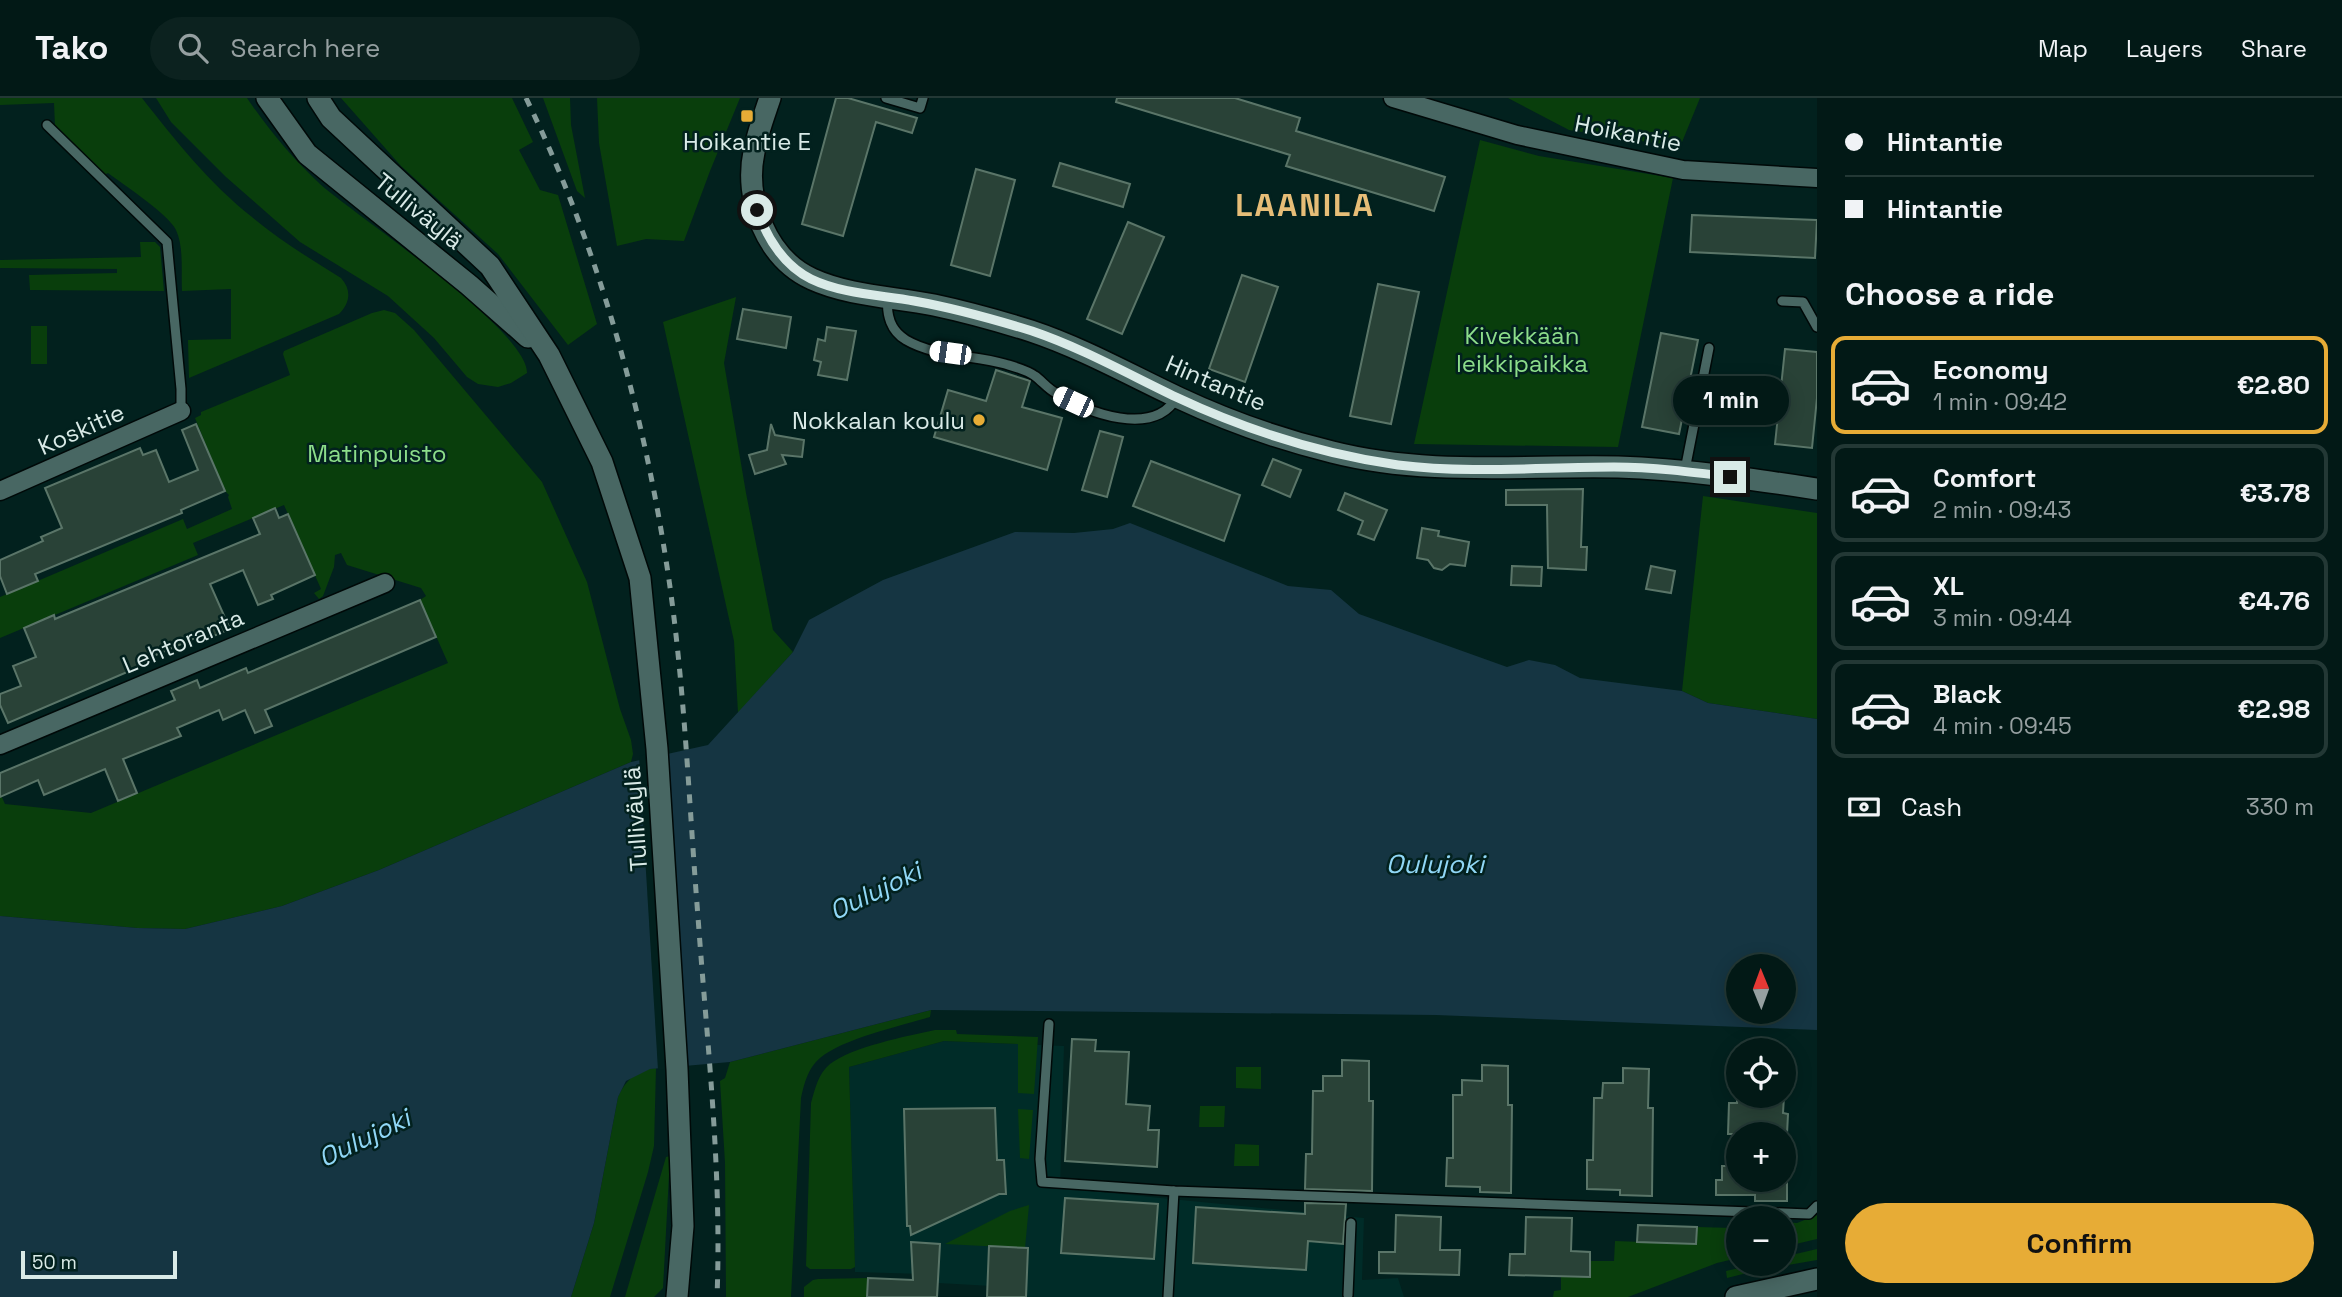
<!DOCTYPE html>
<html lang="en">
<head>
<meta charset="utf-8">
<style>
	body { margin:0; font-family:"Space Grotesk",sans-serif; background:#0c221f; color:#f1f3f6; height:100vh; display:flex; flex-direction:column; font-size:26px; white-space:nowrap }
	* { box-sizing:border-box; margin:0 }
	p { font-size:23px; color:#96a0a1 }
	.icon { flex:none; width:38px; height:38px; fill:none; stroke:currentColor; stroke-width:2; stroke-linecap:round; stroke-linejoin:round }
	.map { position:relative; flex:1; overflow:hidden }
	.sheet { display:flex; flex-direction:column; background:#021916; width:525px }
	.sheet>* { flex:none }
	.guide { display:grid; align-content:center; height:154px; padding:0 28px; background:#021916 }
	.needle { width:46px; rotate:359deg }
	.buttons { position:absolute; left:1726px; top:856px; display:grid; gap:14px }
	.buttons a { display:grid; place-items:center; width:70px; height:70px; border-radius:50%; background:#021916; box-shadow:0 4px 18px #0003,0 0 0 2px #233835; font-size:35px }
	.scale { position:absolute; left:21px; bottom:18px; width:156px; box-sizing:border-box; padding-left:7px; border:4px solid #d9eae7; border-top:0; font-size:19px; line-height:24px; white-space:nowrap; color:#d9eae7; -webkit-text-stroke:5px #02211e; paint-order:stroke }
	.end { position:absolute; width:32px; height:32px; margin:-16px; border:9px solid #d9eae7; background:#111; box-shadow:0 0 0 4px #111 }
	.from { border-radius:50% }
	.bubble { position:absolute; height:49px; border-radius:24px; background:#021916; box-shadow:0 4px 18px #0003,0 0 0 2px #233835; font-size:23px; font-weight:700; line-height:49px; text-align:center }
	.car { position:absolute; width:21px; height:42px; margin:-21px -10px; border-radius:9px; box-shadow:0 0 5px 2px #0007; background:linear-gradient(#fff 24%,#345 0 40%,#fff 0 76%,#345 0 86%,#fff 0) }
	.guide b { display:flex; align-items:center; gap:24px; height:66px; font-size:26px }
	.guide b+b { border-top:2px solid #233835 }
	.guide i { width:18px; height:18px; background:#f1f3f6 }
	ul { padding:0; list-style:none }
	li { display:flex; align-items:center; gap:21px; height:98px; margin:0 14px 10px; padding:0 14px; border:4px solid #233835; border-radius:14px }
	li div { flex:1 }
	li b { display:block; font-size:26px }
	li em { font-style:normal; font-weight:700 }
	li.active { border-color:#e7ac36 }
	li>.icon { width:63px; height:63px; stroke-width:1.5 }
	h2 { padding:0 28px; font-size:32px; line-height:84px }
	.pay { display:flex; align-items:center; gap:18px; height:77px; padding:0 28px; font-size:26px }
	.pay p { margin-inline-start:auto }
	.cta { display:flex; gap:14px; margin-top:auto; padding:14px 28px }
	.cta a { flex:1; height:80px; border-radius:42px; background:#e7ac36; color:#111; font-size:28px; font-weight:700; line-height:80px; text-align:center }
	header { display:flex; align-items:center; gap:42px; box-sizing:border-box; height:98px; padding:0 35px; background:#021916; border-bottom:2px solid #233835 }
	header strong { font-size:33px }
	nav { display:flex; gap:38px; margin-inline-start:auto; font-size:24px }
	.search { width:490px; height:63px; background:#0c221f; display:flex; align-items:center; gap:18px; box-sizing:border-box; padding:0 24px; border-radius:38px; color:#96a0a1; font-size:26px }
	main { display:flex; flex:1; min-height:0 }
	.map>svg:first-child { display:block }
	.built { fill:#002c28 }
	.green { fill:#093e0c }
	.water { fill:#153542; fill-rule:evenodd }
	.pier { fill:#02211e }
	.building { fill:#294237; stroke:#5a7568; stroke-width:2 }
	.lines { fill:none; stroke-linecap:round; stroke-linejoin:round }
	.lane-casing { stroke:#000908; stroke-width:12 }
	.street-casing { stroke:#000908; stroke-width:21 }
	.secondary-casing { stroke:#000908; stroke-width:24 }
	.lane { stroke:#486763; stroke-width:9 }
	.street { stroke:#486763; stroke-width:18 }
	.secondary { stroke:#486763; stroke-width:21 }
	.rail { stroke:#859c99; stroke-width:5; stroke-dasharray:9 9; stroke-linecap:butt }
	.route { stroke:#d9eae7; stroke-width:9 }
	.poi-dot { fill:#e7ac36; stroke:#02211e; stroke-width:2.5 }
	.labels { text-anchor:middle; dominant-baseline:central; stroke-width:5; stroke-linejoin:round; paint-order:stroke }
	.street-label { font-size:24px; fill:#d9eae7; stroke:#02211e }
	.poi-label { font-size:24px; fill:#d9eae7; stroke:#02211e }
	.park-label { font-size:24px; fill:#8cdd8a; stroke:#02211e }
	.water-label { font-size:26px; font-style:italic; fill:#90d7f6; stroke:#02211e }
	.district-label { font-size:32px; font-weight:bold; letter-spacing:2px; fill:#e6bd77; stroke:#02211e }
</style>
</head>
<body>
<header>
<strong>Tako</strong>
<div class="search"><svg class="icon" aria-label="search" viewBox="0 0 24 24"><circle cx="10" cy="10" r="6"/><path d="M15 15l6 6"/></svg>Search here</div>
<nav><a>Map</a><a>Layers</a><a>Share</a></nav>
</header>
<main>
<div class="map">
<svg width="1817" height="1199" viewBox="0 0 1817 1199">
	<rect width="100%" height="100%" fill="#02211e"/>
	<path class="built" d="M944 943 1064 948 1060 1090 1364 1120 1362 1182 1398 1180 1404 1199H1026V1190L938 1185 923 1176 855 1174 849 969Z"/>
	<g class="green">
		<path d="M0 0H142C175 42 210 86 252 119 280 142 310 161 341 180 352 192 350 205 339 216L189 280 188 242 231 241V191L182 193C181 174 184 149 176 132 168 116 124 87 108 75L104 77 55 28 54 5 0 7Z"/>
		<path d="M156 0H247C268 31 292 60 320 86 356 118 528 232 527 275L511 285 498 289 478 286 467 279 434 240 388 198 300 144 226 79 171 24Z"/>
		<path d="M341 0H512L533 44 519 52 540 92 558 97 597 226 568 247 498 156 401 68Z"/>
		<path d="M543 0H570L571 27 585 100 577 93Z"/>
		<path d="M597 0H740L710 73 684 143 646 141 617 148 599 45Z"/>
		<path d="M1508 0H1700L1680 49 1569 32Z"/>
		<path d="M1480 42 1539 58 1673 80 1618 349 1414 346Z"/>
		<path d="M140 144H155L160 149 164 193 30 192 29 177 117 175V171L0 170V162L141 159Z"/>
		<path d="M736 199 724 265 746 395 773 532 793 554 738 615 734 543 663 224Z"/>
		<path d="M384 212 395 215 414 232 542 384 587 484 620 611 631 642 633 656 631 664 379 772 282 808 185 831 137 830 0 818V695L5 706 91 715 448 565 420 502 426 498 421 490 347 467 341 455 335 457 334 469 323 498 319 501 314 495 321 491 284 407 193 445 198 457 0 540V499L183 421 187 431 232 411 228 399 229 397 225 393 195 320 201 317V314L290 277 283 256 284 253 372 215Z"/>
		<rect x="31" y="228" width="16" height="38"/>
		<path d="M1703 398 1817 415V621L1708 605 1682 593Z"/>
		<path d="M931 912 930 919C900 928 842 941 820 960 808 970 804 986 801 1000L791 1199H726L725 1065 720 983 725 980 730 964Z"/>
		<path d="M935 932H956L957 936 1038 939 1034 996 1018 995V946L944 943 849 969 855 1169 851 1171H810L806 1168 811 1005C815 991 818 976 830 966 852 949 907 938 935 932Z"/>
		<path d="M1236 969H1261V991L1236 990Z"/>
		<path d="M656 970 654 1048 648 1074 610 1199H571L594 1125 618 999C626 982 636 972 656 970Z"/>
		<path d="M1200 1008H1225L1224 1029H1199Z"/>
		<path d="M1018 1011 1033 1012 1029 1061 1020 1060Z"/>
		<path d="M1235 1046 1259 1047V1068H1234Z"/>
		<path d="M670 1058 663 1190 654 1199H625L666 1059Z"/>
		<path d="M1029 1107 1025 1150 945 1146 1010 1113Z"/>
		<path d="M1817 1117V1141L1783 1149V1124L1797 1125Z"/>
		<path d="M1734 1123H1738V1160L1717 1165 1628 1199H1553L1554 1193 1561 1192V1178L1589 1179 1590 1163H1614L1615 1143 1696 1146 1697 1129 1734 1130Z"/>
		<path d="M1817 1151V1162L1759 1172 1727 1180 1726 1173 1756 1166H1783V1159Z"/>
		<path d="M868 1180 867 1199H804V1189L813 1182 818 1181Z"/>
	</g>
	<path class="water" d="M1130 425 1288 488 1331 492 1359 516 1507 569 1529 562 1555 567 1580 580 1682 593 1708 605 1817 621V932L1436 917 931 912 730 964 650 971 626 983 618 999 594 1125 571 1199H0V818L137 830 185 831 282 808 379 772 631 664 708 647 793 554 809 522 883 482 1015 434 1074 435 1113 431ZM1738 868H1783V914H1738Z"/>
	<path class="pier" d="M657 654 677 971 658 972 639 658Z"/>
	<g class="building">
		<path d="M836 0H848L917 20 912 35 876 24 843 138 802 126Z"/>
		<path d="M1117 0H1235L1300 20 1296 33 1445 79 1434 113 1286 68 1290 57 1116 4Z"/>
		<path d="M1060 65 1130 86 1123 109 1053 88Z"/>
		<path d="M976 71 1015 82 990 178 951 167Z"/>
		<path d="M1692 117 1817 122 1815 160 1690 154Z"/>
		<path d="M1128 124 1164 139 1122 236 1087 221Z"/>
		<path d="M1242 177 1278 189 1245 284 1209 271Z"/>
		<path d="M1378 186 1419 194 1391 326 1350 318Z"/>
		<path d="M743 211 791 219 786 250 737 241Z"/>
		<path d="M827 229 856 233 847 282 818 277 821 264 814 262 818 241 825 243Z"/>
		<path d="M1661 235 1698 242 1679 336 1642 329Z"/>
		<path d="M1785 251 1817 254V300L1812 350 1775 346Z"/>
		<path d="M996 272 1030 283 1022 309 1062 320 1047 372 934 339 948 292 986 303Z"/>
		<path d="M196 326 225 393 181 412 182 415 35 476 38 483 7 496 0 478V462L43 443 41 439 62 430 45 390 140 350 143 357 156 352 169 384 198 372 182 332Z"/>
		<path d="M771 326 775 337 804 342 802 359 782 357 786 366 755 376 749 357 767 352Z"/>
		<path d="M1100 333 1123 339 1107 399 1082 392Z"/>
		<path d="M1273 361 1301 372 1290 399 1262 387Z"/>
		<path d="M1151 363 1240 397 1224 443 1133 408Z"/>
		<path d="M1583 391 1581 449H1587L1586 472 1548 470 1547 407H1506V392Z"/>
		<path d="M1345 395 1387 412 1374 442 1358 436 1363 423 1338 412Z"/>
		<path d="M275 410 279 420 288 416 315 477 271 497 273 501 258 507 243 472 210 486 230 531 209 540 207 535 137 565 139 569 8 625 0 607V596L21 588 13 568 36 559 24 530 54 517 55 521 62 518 260 436 253 420Z"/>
		<path d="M1422 430 1439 433 1438 438 1469 444 1465 468 1450 466 1442 472 1434 470 1428 462 1417 460Z"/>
		<path d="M1512 468 1542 469 1541 488 1511 487Z"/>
		<path d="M1651 468 1675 473 1671 495 1646 491Z"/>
		<path d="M420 502 436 539 265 612 272 628 255 635 245 612 223 622 219 612 177 630 181 638 123 661 137 695 118 703 105 671 44 697 38 682 0 699V675L175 602 171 593 197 582 200 590 246 570 248 575Z"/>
		<path d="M1072 941 1096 942 1095 953 1129 954 1126 1006 1150 1008 1148 1032H1159L1157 1069 1065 1063Z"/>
		<path d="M1342 962 1369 963V1003H1373L1372 1093 1305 1091 1306 1056H1312L1313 993H1323V978H1342Z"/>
		<path d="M1482 967 1508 968V1007H1512L1511 1095 1480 1094V1089L1446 1088 1447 1060H1453V997H1462V982L1482 983Z"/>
		<path d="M1623 970 1649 971 1648 1010H1653L1652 1098 1620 1097V1092L1587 1091V1062H1593L1594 1000H1602L1603 985H1623Z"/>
		<path d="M1737 998H1784L1783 1015 1788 1016 1787 1036H1728L1729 1005H1737Z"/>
		<path d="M995 1010 997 1062H1004L1006 1096H999L911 1137 910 1128H907L904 1011Z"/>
		<path d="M1722 1068H1738V1082H1787V1103H1755V1097H1716V1082H1722Z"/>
		<path d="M1065 1100 1158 1106 1154 1161 1061 1155Z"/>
		<path d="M1305 1105 1346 1106 1343 1146 1308 1143 1306 1172 1193 1165 1196 1109 1305 1116Z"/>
		<path d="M1396 1117 1441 1119 1440 1152H1460L1459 1177 1379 1175V1154H1395Z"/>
		<path d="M1526 1119 1572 1120 1571 1153 1590 1154V1179L1509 1177 1510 1156H1525Z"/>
		<path d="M1638 1127 1697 1129 1696 1146 1637 1144Z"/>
		<path d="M911 1144 940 1146 937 1199H867L868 1180 913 1182Z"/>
		<path d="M989 1148 1028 1150 1026 1199H987Z"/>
	</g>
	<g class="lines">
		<g class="lane-casing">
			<g id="lane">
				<path d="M886 0 920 10 923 0"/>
				<path d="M47 27 167 144 181 291V313"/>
				<path d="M888 200C886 217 891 233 906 242 935 259 973 257 1005 266 1015 269 1027 272 1035 278 1042 283 1048 291 1056 295 1087 315 1154 340 1177 299"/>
				<path d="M1782 203 1803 204 1817 229"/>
				<path d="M1685 372 1709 250"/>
				<path d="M1049 926 1040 1061 1042 1084 1174 1093 1809 1116 1817 1108"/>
				<path d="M1348 1197 1351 1125"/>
				<path d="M1168 1199 1174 1093"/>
			</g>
		</g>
		<g class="street-casing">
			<g id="street">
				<path d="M1393 0 1517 37 1683 72 1817 80"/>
				<path d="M0 393 181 313"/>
				<path d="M0 647 385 485"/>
			</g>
		</g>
		<g class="secondary-casing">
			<g id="secondary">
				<path d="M267 0 307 56 469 187 528 239"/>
				<path d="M318 0 331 20 490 168 549 257 602 364 640 480 657 651 677 971 683 1128 677 1199"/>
				<path d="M770 0C764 18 757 36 754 54 744 101 766 160 812 181 849 198 895 199 934 207 967 214 999 223 1031 233 1082 250 1130 277 1179 300 1228 323 1279 341 1332 354 1426 378 1522 367 1618 369 1685 371 1751 381 1817 391"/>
				<path d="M1736 1199 1817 1181"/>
			</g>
		</g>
		<use href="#lane" class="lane"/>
		<use href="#street" class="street"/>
		<use href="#secondary" class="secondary"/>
		<path class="rail" d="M526 0C599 150 645 317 669 482 685 593 689 707 698 819 707 945 722 1072 717 1199"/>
	</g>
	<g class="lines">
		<path class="route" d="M757 112C767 140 783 167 811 181 842 196 881 197 914 203 954 210 993 221 1032 233 1082 250 1128 276 1176 299 1246 332 1321 356 1398 367 1469 376 1543 369 1614 369 1653 369 1692 374 1730 379"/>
	</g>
	<g class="poi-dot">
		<rect x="740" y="11" width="14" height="14" rx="3.5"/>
		<circle cx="979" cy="322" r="7"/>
	</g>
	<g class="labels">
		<g class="street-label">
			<text transform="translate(1628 35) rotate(11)">Hoikantie</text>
			<text transform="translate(419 113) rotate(39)">Tulliväylä</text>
			<text transform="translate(1216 285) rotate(23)">Hintantie</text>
			<text transform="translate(81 331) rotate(-24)">Koskitie</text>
			<text transform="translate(183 543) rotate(-23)">Lehtoranta</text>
			<text transform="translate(635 721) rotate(-94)">Tulliväylä</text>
		</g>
		<g class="poi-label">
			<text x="747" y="43">Hoikantie E</text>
			<text x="965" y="322" text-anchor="end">Nokkalan koulu</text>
		</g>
		<g class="park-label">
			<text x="1522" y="237">Kivekkään<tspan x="1522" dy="28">leikkipaikka</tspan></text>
			<text x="377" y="355">Matinpuisto</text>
		</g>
		<g class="water-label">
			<text x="1435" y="766">Oulujoki</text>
			<text transform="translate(875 793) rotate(-26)">Oulujoki</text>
			<text transform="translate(364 1040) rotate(-26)">Oulujoki</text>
		</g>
		<g class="district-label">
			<text x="1305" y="107">LAANILA</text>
		</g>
	</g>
</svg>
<div class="buttons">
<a><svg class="needle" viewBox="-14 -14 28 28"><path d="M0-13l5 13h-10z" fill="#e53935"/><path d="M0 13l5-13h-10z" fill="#96a0a1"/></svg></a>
<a><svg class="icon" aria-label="locate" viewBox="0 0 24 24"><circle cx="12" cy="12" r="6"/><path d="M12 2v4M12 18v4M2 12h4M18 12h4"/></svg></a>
<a>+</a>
<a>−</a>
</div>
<div class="scale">50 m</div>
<i class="end from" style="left:757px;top:112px"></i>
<i class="end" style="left:1730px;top:379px"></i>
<div class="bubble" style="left:1673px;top:278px;width:116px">1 min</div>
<i class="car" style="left:950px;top:255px;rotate:278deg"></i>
<i class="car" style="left:1073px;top:304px;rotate:295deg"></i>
</div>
<section class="sheet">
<div class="guide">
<b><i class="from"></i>Hintantie</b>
<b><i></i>Hintantie</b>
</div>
<h2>Choose a ride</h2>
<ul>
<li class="active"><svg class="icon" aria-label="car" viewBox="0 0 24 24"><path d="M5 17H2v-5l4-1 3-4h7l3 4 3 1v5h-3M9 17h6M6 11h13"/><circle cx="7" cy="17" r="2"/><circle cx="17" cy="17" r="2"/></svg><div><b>Economy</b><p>1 min · 09:42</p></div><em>€2.80</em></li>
<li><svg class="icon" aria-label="car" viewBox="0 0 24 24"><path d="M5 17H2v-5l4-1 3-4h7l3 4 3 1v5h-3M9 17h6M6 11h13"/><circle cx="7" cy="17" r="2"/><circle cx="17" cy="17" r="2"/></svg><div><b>Comfort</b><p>2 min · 09:43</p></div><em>€3.78</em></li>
<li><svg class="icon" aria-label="car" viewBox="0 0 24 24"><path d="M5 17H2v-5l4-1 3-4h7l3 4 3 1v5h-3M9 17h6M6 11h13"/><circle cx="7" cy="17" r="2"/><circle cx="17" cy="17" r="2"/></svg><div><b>XL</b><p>3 min · 09:44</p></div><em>€4.76</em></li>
<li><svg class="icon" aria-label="car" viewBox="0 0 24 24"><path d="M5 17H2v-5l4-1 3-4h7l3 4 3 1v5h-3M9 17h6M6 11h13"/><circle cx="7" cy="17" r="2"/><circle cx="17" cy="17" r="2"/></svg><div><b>Black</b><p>4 min · 09:45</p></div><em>€2.98</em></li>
</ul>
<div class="pay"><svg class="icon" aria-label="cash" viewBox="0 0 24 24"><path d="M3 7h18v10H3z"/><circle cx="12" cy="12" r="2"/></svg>Cash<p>330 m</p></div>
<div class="cta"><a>Confirm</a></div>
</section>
</main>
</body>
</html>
